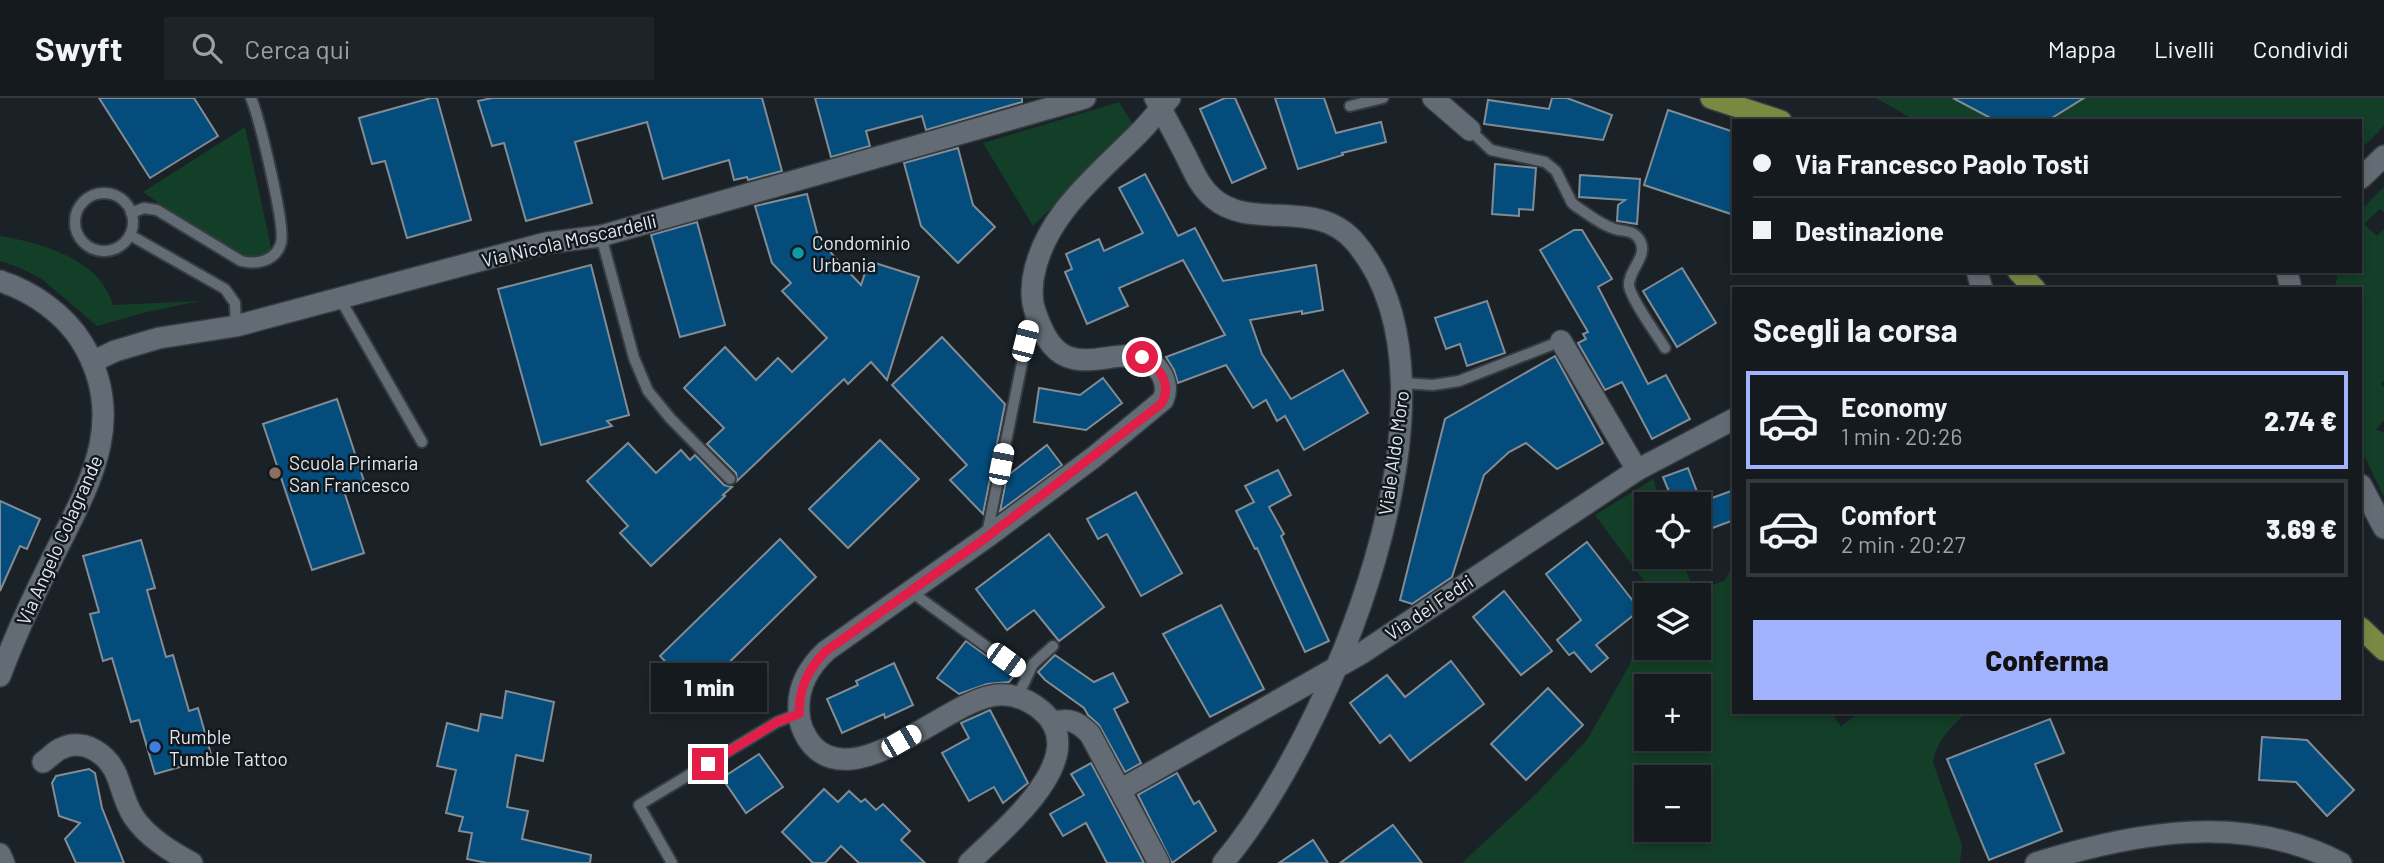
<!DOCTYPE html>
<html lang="it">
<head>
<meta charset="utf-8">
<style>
	body { margin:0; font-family:Barlow,sans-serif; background:#1d2327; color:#f1f3f6; height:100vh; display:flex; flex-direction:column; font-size:26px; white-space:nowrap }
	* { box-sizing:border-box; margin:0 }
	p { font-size:23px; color:#9da1a4 }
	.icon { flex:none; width:38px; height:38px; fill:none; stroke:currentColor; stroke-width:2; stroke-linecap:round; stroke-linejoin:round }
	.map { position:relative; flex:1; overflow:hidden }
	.side { position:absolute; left:1732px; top:189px; width:630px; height:427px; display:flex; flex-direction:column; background:#141a1e; border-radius:0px; box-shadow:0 4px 10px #0003,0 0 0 2px #33383c }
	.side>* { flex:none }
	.hud { position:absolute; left:1732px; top:21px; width:630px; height:154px; border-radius:0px; box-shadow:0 4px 10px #0003,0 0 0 2px #33383c; display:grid; align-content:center; height:154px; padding:0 21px; background:#141a1e }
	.fabs { position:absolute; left:1634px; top:394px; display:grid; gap:14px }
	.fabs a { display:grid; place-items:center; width:77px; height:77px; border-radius:0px; background:#141a1e; box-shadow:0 4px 10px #0003,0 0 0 2px #33383c; font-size:35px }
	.end { position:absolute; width:32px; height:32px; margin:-16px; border:9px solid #e11d48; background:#fff; box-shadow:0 0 0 4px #fff }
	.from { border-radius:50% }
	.bubble { position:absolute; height:49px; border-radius:0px; background:#141a1e; box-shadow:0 4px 10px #0003,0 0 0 2px #33383c; font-size:23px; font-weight:800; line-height:49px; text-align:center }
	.car { position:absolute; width:21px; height:42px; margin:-21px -10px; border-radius:9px; box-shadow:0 0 5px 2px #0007; background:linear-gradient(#fff 24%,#345 0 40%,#fff 0 76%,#345 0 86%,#fff 0) }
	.hud b { display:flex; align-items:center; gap:24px; height:66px; font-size:26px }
	.hud b+b { border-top:2px solid #33383c }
	.hud i { width:18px; height:18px; background:#f1f3f6 }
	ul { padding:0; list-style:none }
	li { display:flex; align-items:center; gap:21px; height:98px; margin:0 14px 10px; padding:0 7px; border:4px solid #33383c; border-radius:0px }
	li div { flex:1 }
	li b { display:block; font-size:26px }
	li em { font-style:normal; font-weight:800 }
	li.selected { border-color:#a3b2fd }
	li>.icon { width:63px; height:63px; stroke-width:1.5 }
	h2 { padding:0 21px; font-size:32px; line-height:84px }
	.button { display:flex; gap:14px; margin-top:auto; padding:14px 21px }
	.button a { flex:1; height:80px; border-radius:0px; background:#a3b2fd; color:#111; font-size:28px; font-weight:800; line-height:80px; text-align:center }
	header { display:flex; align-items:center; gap:42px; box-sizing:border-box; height:98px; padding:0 35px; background:#141a1e; border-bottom:2px solid #33383c }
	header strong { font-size:33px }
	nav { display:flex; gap:38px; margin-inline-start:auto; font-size:24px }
	.search { width:490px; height:63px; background:#1d2327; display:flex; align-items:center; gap:18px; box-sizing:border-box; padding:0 24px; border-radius:0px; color:#9da1a4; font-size:26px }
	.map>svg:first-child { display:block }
	.green { fill:#133e27; fill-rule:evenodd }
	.building { fill:#044c7b; stroke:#838c94; stroke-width:2 }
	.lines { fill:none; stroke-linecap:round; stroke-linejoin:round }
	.lane-casing { stroke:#363c41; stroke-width:14 }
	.street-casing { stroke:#363c41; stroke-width:24 }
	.secondary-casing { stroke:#363c41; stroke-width:24 }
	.primary-casing { stroke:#363c41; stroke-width:24 }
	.lane { stroke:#636c74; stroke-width:10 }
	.street { stroke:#636c74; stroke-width:21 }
	.secondary { stroke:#636c74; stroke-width:21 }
	.primary { stroke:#7a8942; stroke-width:21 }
	.route { stroke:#e11d48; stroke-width:9 }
	.culture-dot { fill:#0f9aa8; stroke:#11181e; stroke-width:2.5 }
	.education-dot { fill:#8d6e63; stroke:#11181e; stroke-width:2.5 }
	.shop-dot { fill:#3f7fe0; stroke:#11181e; stroke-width:2.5 }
	.labels { text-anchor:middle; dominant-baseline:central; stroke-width:5; stroke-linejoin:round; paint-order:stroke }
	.street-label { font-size:19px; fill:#e3e8ed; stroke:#11181e }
	.poi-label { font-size:19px; fill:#e3e8ed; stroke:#11181e; text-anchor:start }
</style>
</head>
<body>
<header>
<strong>Swyft</strong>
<div class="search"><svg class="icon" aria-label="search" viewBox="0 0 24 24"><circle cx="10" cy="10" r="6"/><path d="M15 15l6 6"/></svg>Cerca qui</div>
<nav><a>Mappa</a><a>Livelli</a><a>Condividi</a></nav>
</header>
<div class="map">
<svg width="2384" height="765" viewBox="0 0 2384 765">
	<rect width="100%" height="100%" fill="#1a2228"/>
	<g class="green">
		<path d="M1876 0H2384V28L2361 51V23H1916Z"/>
		<path d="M1119 4 1134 28 1033 128 983 45Z"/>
		<path d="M245 29 270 144 271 150 266 160 239 161 143 94Z"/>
		<path d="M2384 89V114L2380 111 2364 126 2377 138 2384 131V282L2381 286 2384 289V322L2376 332 2384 334V399L2361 351V191H2335L2338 173H2361V112Z"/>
		<path d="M0 138C42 145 100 161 113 207L200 203 147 214 97 228 42 181 18 169 0 163Z"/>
		<path d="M1653 381 1662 406H1647V458L1681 459 1694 493 1724 483 1734 466V614H1831L1841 628 1861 614H1967C1951 629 1937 642 1933 664L1962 747 1960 765H1462L1536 696 1587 642 1629 568 1647 510V550H1699V497H1651L1652 494 1595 417ZM1647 588H1699V640H1647ZM1647 679H1699V732H1647Z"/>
	</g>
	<g class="building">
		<path d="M99 0H194L218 38 150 80Z"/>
		<path d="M431 0H437L471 122 407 140 385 63 372 66 359 20Z"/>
		<path d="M492 0H762L782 73 748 82 747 79 734 82 729 62 663 81 647 24 575 44 592 105 526 123 504 45 492 48 478 3Z"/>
		<path d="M815 0H1022V4L926 32 922 18 866 33 870 48 831 59Z"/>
		<path d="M1225 0H1235L1266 70 1232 85 1200 11Z"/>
		<path d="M1275 0H1324L1336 35 1381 24 1386 44 1342 55 1343 57 1298 71Z"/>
		<path d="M1552 0H1567L1612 17 1603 42 1484 26 1488 2 1549 11Z"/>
		<path d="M1953 0H2084L2047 23H1996Z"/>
		<path d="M1668 12 1734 34V117L1644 87Z"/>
		<path d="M958 50 973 107 995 129 958 165 921 128 904 65Z"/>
		<path d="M1495 66 1536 70 1533 112 1519 111V118L1492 116Z"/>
		<path d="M1145 76 1178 138 1195 130 1223 183 1316 167 1323 212 1302 216V213L1250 222 1262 256 1291 301 1343 272 1368 315 1304 352 1285 318 1277 323 1266 302 1253 310 1226 267 1178 285 1174 272 1166 259 1225 237 1183 162 1119 190 1128 208 1087 226 1065 174 1072 171 1066 156 1099 141 1104 153 1143 135 1119 90Z"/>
		<path d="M1580 77 1640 81 1637 126 1617 123 1618 107 1625 102 1579 99Z"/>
		<path d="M807 96 819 142 861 187 869 163 919 179 887 282 871 264 848 286 844 281 737 383 736 375 707 346 724 330 684 290 725 249 756 282 778 260 792 274 827 240 782 193 791 185 772 165 755 108Z"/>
		<path d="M697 124 725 227 680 239 651 137Z"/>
		<path d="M1574 132H1582L1612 181 1598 189 1648 286 1666 277 1690 321 1652 341 1622 284 1605 292 1578 245 1586 241 1583 236 1588 234 1540 152Z"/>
		<path d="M591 167 629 317 607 323 612 328 541 347 498 191Z"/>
		<path d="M1682 170 1716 225 1677 249 1643 193Z"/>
		<path d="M1487 203 1505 255 1467 268 1460 246 1446 251 1435 220Z"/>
		<path d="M942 239 1005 306 983 416 950 382 967 367 892 287Z"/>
		<path d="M1555 258 1603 345 1557 371 1526 345 1509 354 1484 377 1452 479 1412 506 1400 502 1445 321Z"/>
		<path d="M1103 280 1122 305 1086 332 1034 324 1039 290 1080 297Z"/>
		<path d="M337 301 364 383 343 390 364 455 312 472 263 326Z"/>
		<path d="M880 342 919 381 848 450 809 411Z"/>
		<path d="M628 345 656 375 681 352 690 362 695 357 724 387 732 389 723 397 725 398 651 468 620 435 628 428 587 383Z"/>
		<path d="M1047 347 1062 367 1000 413 1007 378Z"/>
		<path d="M1688 370 1701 404 1734 392V422L1699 435V406H1674L1663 379Z"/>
		<path d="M1278 372 1291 397 1269 409 1284 436 1281 438 1329 543 1305 554 1257 450 1255 451 1236 413 1254 404 1245 388Z"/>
		<path d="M1136 394 1182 475 1141 498 1107 436 1098 441 1087 421Z"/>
		<path d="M0 403 40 421 27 451 20 448 0 493Z"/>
		<path d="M1049 436 1104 509 1059 543 1034 512 1007 532 976 491Z"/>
		<path d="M780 441 816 479 697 596 660 558Z"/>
		<path d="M141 442 155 490 147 492 166 559 173 557 189 613 198 610 212 660 155 676 139 622 131 624 112 560 103 563 90 516 99 514 83 458Z"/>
		<path d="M1587 444 1640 512 1596 547 1608 560 1591 574 1574 554 1569 557 1557 542 1581 522 1546 476Z"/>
		<path d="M1504 493 1552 553 1521 577 1473 519Z"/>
		<path d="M1221 507 1264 591 1210 619 1163 536Z"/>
		<path d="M966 543 1014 578 1009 584 987 586 959 596 937 580Z"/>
		<path d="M1055 557 1094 584 1113 575 1128 604 1114 611 1141 665 1125 674 1099 627 1088 617 1084 610 1045 582 1038 574Z"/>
		<path d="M1451 563 1484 606 1410 663 1390 637 1380 645 1350 605 1387 577 1405 599Z"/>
		<path d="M894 565 913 607 885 620 884 616 842 635 827 601 858 587 856 583Z"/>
		<path d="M1548 590 1583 627 1526 682 1491 646Z"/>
		<path d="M506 593 554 604 543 663 516 657 507 709 528 713 522 741 591 757 590 765H487L467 761 472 735 459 733 463 719 446 715 456 672 437 668 447 625 478 633 481 616 502 620Z"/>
		<path d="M990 612 1028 685 1003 705 994 689 969 703 942 655 969 640 961 625Z"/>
		<path d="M2050 621 2064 655 2035 666 2062 733 1989 762 1947 661Z"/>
		<path d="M2262 639 2307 642 2354 692 2327 718 2296 684 2259 682Z"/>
		<path d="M759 656 783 689 746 715 722 680Z"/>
		<path d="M1091 665 1144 765H1107L1086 725 1063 738 1050 716 1084 697 1071 676Z"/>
		<path d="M89 671 95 675 102 710 124 765H76L65 741 80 725 59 718 52 685 56 678Z"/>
		<path d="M1177 675 1194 706 1199 703 1216 733 1172 765 1138 697Z"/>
		<path d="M824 691 838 704 849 693 861 704 865 701 876 712 883 706 910 733 901 742 925 765H859L841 748 825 765H813L782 734Z"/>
		<path d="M1393 727 1422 765H1340Z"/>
		<path d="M1313 742 1328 765H1279Z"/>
	</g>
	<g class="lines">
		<g class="lane-casing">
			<g id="lane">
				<path d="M1350 8 1383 0"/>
				<path d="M1470 32 1491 52 1545 64 1556 73 1572 105 1577 109C1588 116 1601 127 1615 131 1624 134 1632 131 1639 141 1650 158 1628 171 1629 188 1631 201 1657 237 1665 250"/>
				<circle cx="104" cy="124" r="29"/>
				<path d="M131 115 144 110 157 112 241 163C257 167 276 163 281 145 286 129 259 19 251 0"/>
				<path d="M130 137 225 191 235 205 236 228"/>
				<path d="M601 138 634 260 648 293 670 320 730 381"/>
				<path d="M339 199 422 344"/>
				<path d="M1402 285 1433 287 1459 283 1561 243"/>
				<path d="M987 436 1032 216"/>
				<path d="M910 493 1027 578"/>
				<path d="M1018 598 1033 566 1053 548"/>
				<path d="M672 765 639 707 777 624 798 616"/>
			</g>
		</g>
		<g class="street-casing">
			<g id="street">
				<path d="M1433 0 1470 32"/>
				<path d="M2361 80 2384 58"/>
				<path d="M1977 173 1982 191"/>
				<path d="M2287 173 2291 191"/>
				<path d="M1561 243 1637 372"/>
				<path d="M92 264 115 253 159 240 236 228 546 145 601 138 1085 0"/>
				<path d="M2361 387 2384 430"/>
				<path d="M1053 625C1069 619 1078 624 1090 636L1159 765"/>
				<path d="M43 664C49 660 54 654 60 651 84 639 108 656 117 678 122 691 125 705 133 718 147 739 170 753 192 765"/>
				<path d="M1120 692 1362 555 1637 372 1734 321"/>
				<path d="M2036 765C2135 734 2245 714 2341 765"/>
			</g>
		</g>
		<g class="secondary-casing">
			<g id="secondary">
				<path d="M1155 0C1165 18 1175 37 1185 56 1193 72 1199 88 1213 100 1252 134 1315 98 1355 144 1479 289 1328 640 1223 765"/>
				<path d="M0 183C33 194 65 216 83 246 129 324 87 390 52 461 33 499 15 538 0 578"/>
				<path d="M0 756 4 765"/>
				<path d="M969 765C1001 733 1096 658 1041 612 1026 600 1010 594 991 598 944 607 856 694 813 648 805 639 799 626 799 614 797 590 809 569 826 553L987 439 1094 359 1163 302C1167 293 1166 285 1162 277 1141 239 1099 271 1068 259 1049 252 1041 230 1035 213 1031 202 1032 192 1033 181 1043 119 1096 78 1138 36 1149 25 1159 12 1170 0"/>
			</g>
		</g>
		<g class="primary-casing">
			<g id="primary">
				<path d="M1711 0 1781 23"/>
				<path d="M2018 173 2035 191"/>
				<path d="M2361 530 2384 552"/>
			</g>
		</g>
		<use href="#lane" class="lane"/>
		<use href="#street" class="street"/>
		<use href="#secondary" class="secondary"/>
		<use href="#primary" class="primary"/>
	</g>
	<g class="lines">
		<path class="route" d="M708 666 777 624 799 616C799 590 808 571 826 553L987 439 1161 306C1173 287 1160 269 1142 259"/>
	</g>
	<circle class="culture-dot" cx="798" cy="155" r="7"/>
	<circle class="education-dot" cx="275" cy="375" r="7"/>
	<circle class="shop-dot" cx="155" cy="649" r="7"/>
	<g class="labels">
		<g class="street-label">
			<text transform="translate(569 142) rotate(-13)">Via Nicola Moscardelli</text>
			<text transform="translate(1393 355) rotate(-82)">Viale Aldo Moro</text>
			<text transform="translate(59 442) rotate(-66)">Via Angelo Colagrande</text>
			<text transform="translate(1429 509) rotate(-34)">Via dei Fedri</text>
		</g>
		<g class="poi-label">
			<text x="812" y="144">Condominio<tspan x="812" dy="22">Urbania</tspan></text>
			<text x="289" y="364">Scuola Primaria<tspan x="289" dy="22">San Francesco</tspan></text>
			<text x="169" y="638">Rumble<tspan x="169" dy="22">Tumble Tattoo</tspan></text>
		</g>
	</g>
</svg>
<div class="fabs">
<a><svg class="icon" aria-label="locate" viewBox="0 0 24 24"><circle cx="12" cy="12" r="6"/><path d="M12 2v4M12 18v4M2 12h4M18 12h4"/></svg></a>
<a><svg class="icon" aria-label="layers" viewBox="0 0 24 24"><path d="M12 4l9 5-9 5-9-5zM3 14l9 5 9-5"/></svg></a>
<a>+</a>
<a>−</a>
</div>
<i class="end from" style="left:1142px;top:259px"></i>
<i class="end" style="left:708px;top:666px"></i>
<div class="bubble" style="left:651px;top:565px;width:116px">1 min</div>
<i class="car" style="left:1025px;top:243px;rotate:14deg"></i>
<i class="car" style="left:1001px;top:366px;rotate:11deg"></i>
<i class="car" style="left:1006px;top:562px;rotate:126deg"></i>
<i class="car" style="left:901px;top:643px;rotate:60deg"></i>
<div class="hud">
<b><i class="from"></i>Via Francesco Paolo Tosti</b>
<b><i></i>Destinazione</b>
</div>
<section class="side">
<h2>Scegli la corsa</h2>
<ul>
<li class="selected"><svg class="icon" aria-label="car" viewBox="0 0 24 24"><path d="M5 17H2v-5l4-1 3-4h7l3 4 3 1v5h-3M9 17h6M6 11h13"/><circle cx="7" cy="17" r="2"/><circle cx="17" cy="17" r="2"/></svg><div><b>Economy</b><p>1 min · 20:26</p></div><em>2.74 €</em></li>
<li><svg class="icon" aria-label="car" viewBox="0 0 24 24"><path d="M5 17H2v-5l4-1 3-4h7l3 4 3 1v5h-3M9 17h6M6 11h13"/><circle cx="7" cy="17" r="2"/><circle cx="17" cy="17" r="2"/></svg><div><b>Comfort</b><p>2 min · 20:27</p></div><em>3.69 €</em></li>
</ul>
<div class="button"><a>Conferma</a></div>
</section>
</div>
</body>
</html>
